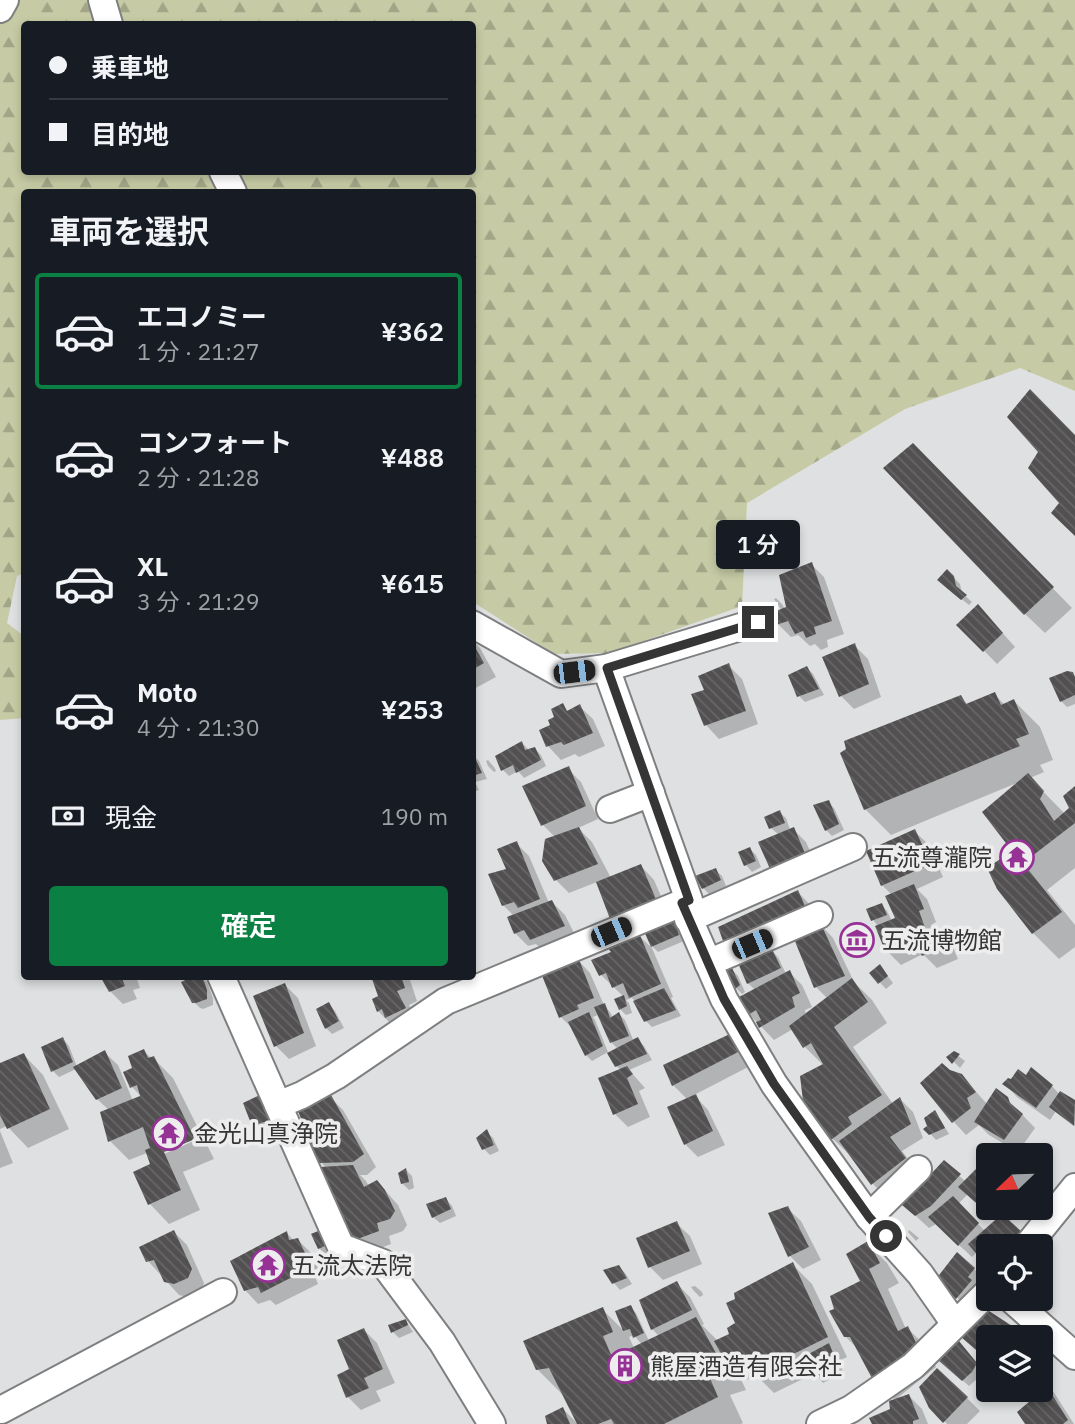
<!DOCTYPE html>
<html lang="ja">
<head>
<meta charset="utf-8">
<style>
	body { margin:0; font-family:"IBM Plex Sans","Noto Sans JP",sans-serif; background:#242831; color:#f1f3f6; height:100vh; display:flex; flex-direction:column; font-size:26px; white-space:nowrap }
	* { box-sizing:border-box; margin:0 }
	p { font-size:23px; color:#9ea1a6 }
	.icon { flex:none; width:38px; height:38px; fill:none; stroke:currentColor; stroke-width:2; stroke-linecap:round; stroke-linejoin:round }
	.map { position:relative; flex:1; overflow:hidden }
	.sheet { position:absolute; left:21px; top:189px; width:455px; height:791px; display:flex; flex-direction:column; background:#171b24; border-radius:7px; box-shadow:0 4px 10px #0003 }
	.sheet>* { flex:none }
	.banner { position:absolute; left:21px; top:21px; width:455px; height:154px; border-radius:7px; box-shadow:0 4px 10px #0003; display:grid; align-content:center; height:154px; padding:0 28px; background:#171b24 }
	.needle { width:46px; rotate:247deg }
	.tools { position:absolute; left:976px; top:1143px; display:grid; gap:14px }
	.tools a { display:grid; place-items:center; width:77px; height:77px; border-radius:7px; background:#171b24; box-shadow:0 4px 10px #0003; font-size:35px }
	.end { position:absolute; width:32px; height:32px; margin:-16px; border:9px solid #353535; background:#fff; box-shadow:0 0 0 4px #fff }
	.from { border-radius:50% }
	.bubble { position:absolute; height:49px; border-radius:7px; background:#171b24; box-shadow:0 4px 10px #0003; font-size:23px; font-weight:600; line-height:49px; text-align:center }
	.car { position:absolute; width:21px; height:42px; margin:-21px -10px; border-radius:9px; box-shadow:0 0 5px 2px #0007; background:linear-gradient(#222 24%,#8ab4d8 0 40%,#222 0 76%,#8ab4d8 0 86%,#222 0) }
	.banner b { display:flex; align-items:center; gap:24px; height:66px; font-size:26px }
	.banner b+b { border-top:2px solid #363941 }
	.banner i { width:18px; height:18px; background:#f1f3f6 }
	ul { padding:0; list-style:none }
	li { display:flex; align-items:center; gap:21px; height:116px; margin:0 14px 10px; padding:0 14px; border:4px solid transparent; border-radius:7px }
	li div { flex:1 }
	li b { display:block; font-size:26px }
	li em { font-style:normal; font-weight:600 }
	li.current { border-color:#0b8043 }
	li>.icon { width:63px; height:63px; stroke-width:1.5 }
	h2 { padding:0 28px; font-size:32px; line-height:84px }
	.pay { display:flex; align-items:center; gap:18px; height:77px; padding:0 28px; font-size:26px }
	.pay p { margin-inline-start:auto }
	.button { display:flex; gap:14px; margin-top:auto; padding:14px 28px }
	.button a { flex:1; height:80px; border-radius:7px; background:#0b8043; color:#fff; font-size:28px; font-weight:600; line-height:80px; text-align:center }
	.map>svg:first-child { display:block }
	.forest { fill:url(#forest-firs); fill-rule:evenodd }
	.shadow { fill:#0003; fill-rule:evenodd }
	.building { fill:url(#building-back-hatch) }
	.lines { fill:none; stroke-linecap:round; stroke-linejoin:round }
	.minor-casing { stroke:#7e7f80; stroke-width:30 }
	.minor { stroke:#fff; stroke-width:26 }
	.route { stroke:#353535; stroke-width:9 }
	.labels { text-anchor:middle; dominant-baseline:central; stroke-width:7; stroke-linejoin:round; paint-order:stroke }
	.poi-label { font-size:24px; fill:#353535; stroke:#ededee; text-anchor:start }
</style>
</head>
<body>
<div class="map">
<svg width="1075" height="1424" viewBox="0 0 1075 1424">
	<defs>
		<pattern id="forest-firs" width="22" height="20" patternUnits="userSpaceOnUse" patternTransform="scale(1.75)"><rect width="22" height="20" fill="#c6cba5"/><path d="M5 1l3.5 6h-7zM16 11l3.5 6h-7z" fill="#a2a687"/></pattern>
		<pattern id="building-back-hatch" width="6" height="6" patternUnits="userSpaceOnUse" patternTransform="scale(1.75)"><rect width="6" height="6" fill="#525051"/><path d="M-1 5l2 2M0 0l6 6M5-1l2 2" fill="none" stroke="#686768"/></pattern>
	</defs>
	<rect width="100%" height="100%" fill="#dfe0e1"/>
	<path class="forest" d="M0 0H1075V391L1020 368 905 409 747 503 742 606 610 653 554 654 473 602 472 192H24V573L17 576 7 623 24 636V718L0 720ZM24 24H472V172H24Z"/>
	<g class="shadow">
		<path d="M913 445 1072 608 1045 633 1025 614Z"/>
		<path d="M811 564 824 577 844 634 827 640 828 647 821 650 815 644 810 646 798 635 791 637 778 624 782 611 774 599 776 598 782 604 788 614Z"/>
		<path d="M947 571 960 584 962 593 972 602 969 605 945 586Z"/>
		<path d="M991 620 1015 647 997 664 959 625Z"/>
		<path d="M472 640 480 648 496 677 472 690Z"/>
		<path d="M854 645 868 659 881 697 854 709 841 696Z"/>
		<path d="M729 666 742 679 758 724 719 739 706 725 707 691Z"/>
		<path d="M807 668 813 674 824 695 805 702 799 696Z"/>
		<path d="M1072 674 1075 676V704L1067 707 1061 701Z"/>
		<path d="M994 694 1005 705 1014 701 1040 727 1053 760 1040 765 1044 772 1030 778 1065 814 1071 809 1075 789V868L1047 890 1075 925V947L1059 959 1033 933 1014 851 1019 782 891 835 865 809 961 697 968 705Z"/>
		<path d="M562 706 569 712 579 706 593 719 605 746 579 757 575 754 561 760 548 746 552 726Z"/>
		<path d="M522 743 529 750 535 749 541 755 546 766 524 778 518 771 509 776 503 770Z"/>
		<path d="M473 755 479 761 487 779 475 782 479 790 472 793Z"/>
		<path d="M488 760 494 767 496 771 494 772 488 766 486 761Z"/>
		<path d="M568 769 581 782 598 819 578 828 592 842 611 878 641 866 654 880 670 917 597 882 569 893 556 880 555 837 543 825Z"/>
		<path d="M828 802 834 808 844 830 832 836 826 830Z"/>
		<path d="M779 812 786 818 790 830 793 829 806 842 818 869 771 828 766 818Z"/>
		<path d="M914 831 928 844 943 877 917 889 927 899 936 922 931 925 934 932 938 930 951 943 958 959 937 968 923 954 901 965 888 952 878 926 873 920 868 910 881 905 887 911 892 921 897 919 892 895 882 885Z"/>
		<path d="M516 843 529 856 549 903 552 902 565 915 577 939 544 952 536 944 528 946 515 933 514 916 503 905 508 871Z"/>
		<path d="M750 849 756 855 761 867 752 872 746 865 740 853Z"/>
		<path d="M715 870 722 876 726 886 709 894 703 888Z"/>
		<path d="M798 892 811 906 819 923 833 938 854 982 872 1000 887 1023 853 1047 893 1104 900 1099 913 1112 923 1138 902 1151 918 1172 886 1197 873 1184 853 1158 833 1139 805 1101 802 1077 823 1065 804 1046 793 1029 774 1040 749 1014 741 998 755 990 748 983 740 963 743 962 728 948 720 928ZM793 936H795L816 987 828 999 806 1016 805 1010 812 1007 802 985 789 972 786 974 778 957 772 951 753 958 752 956Z"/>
		<path d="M673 922 679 928 684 941 658 952 652 946Z"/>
		<path d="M638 935 652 948 673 997 671 998 681 1016 652 1027 646 1021 636 1002 632 998 626 1000 629 1003 632 1013 626 1015 620 1009 624 997 601 975 594 961 614 953Z"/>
		<path d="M577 959 590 973 604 1005 610 1012 613 1018 619 1014 625 1020 634 1042 638 1040 644 1046 652 1060 629 1070 645 1088 639 1091 650 1117 628 1127 615 1114 621 1070 616 1066 618 1049 611 1042 600 1014 593 1017 595 1020 608 1052 592 1061 586 1055 574 1030 561 1017Z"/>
		<path d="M880 966 893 983 886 989 871 973Z"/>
		<path d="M732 970 738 976 745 992 742 994 736 988 729 971Z"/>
		<path d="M102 976H136L140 988 133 990 137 999 123 1004 110 991Z"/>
		<path d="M201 976 207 982 213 998V1005L203 1009 200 1008 194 1002Z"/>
		<path d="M373 976H418L410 980 417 1001 409 1005 418 1022 391 1024 378 1011 380 997Z"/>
		<path d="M285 985 298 998 316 1046 289 1059 276 1046Z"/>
		<path d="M329 1004 335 1011 344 1028 332 1034 326 1028Z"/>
		<path d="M730 1036 752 1065 694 1095 708 1110 725 1145 698 1157 685 1144 688 1100 673 1085 665 1066Z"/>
		<path d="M63 1039 69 1046 77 1067 104 1052 118 1065 133 1101 142 1097 132 1087 134 1069 144 1051 151 1058H153L173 1078 201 1134 164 1151V1154L203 1137 214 1159 183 1172 200 1210 169 1224 150 1204 152 1165 147 1153 129 1160 110 1141 109 1110 97 1099 76 1069 59 1077 53 1071 43 1048Z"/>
		<path d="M954 1053 965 1061 960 1068 949 1057Z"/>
		<path d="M24 1055 43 1075 69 1129 28 1148 7 1126 0 1129V1065Z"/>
		<path d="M949 1072 961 1075 987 1104 1006 1098 1035 1128 1018 1152 989 1135 979 1125 966 1135 953 1121Z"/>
		<path d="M1026 1077 1052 1086 1060 1095 1075 1102V1126L1056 1111 1050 1120 1017 1097 1005 1084Z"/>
		<path d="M330 1097 343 1110 376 1167 367 1175H360L366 1181 369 1186 377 1182 390 1196 398 1205 407 1225 403 1231 389 1236 391 1244 367 1253 354 1240 327 1169 321 1162Z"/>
		<path d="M245 1104 280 1126 271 1127 260 1131 254 1125Z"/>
		<path d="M934 1113 940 1119 949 1134 936 1140 926 1129Z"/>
		<path d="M0 1131 13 1163 0 1168Z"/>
		<path d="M487 1132 493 1138 499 1151 490 1155 484 1149Z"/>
		<path d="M944 1162 966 1182 989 1208H1020L1009 1222 1033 1245 989 1246V1266L977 1252 972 1257 936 1224 929 1228 918 1218 905 1205ZM968 1194 997 1221 985 1231 958 1204Z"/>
		<path d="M406 1170 412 1176 414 1188 409 1190 403 1184Z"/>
		<path d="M446 1199 452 1206 456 1216 440 1223 433 1217Z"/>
		<path d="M787 1208 801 1221 821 1260 803 1269 790 1256 771 1214Z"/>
		<path d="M676 1223 690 1236 702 1264 663 1280 650 1267Z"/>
		<path d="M909 1230 919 1238 916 1241 908 1232Z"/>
		<path d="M174 1232 187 1245 204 1283 201 1291 188 1297 179 1295 148 1261Z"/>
		<path d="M287 1233 294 1241 298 1240 311 1253 318 1268 313 1271 318 1284 276 1305 270 1300 258 1304 245 1290Z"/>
		<path d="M330 1237 337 1249 325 1254 319 1248Z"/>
		<path d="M867 1243 887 1263 899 1283 888 1289 906 1329H908L928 1348 936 1367 895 1400 875 1380 859 1350 845 1336 862 1282Z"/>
		<path d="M792 1264 812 1284 847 1357 839 1361 843 1372 823 1383 815 1373 774 1393 757 1376 746 1380 737 1371 746 1390 730 1395 743 1423 741 1424H579L563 1395 537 1369 602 1309 624 1331 617 1312 630 1307 636 1313 649 1341 659 1336 652 1329 677 1284 690 1297 704 1324 702 1325 718 1341 732 1335 737 1323ZM634 1335 642 1345 634 1348 629 1337Z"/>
		<path d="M619 1267 625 1273 632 1284 620 1290 614 1283Z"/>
		<path d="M974 1269 987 1282 970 1310 938 1279Z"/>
		<path d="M695 1286 702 1292 703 1295 700 1297 694 1291 691 1287Z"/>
		<path d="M406 1321 413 1332 399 1338 393 1332Z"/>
		<path d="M364 1330 377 1343 395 1383 376 1391 381 1401 361 1410 348 1397 339 1376 351 1370Z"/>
		<path d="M964 1350 982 1371 978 1378 969 1386 946 1366Z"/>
		<path d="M1041 1379 1053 1391 1074 1424H1027L1038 1396 1035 1390H1041Z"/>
		<path d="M909 1396 922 1409 928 1424H874Z"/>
		<path d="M967 1398 980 1411 967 1424H947L931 1407Z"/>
		<path d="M563 1409 578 1424H549Z"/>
	</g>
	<g class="building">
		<path d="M1030 389 1075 435V536L1051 513 1059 503 1028 468 1038 452 1007 417Z"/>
		<path d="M913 443 1054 587 1024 615 883 468Z"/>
		<path d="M812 562 832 621 814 627 816 634 806 638 803 631 795 634 788 621 776 625 771 613 786 607 779 575Z"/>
		<path d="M947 569 954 576 956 586 967 595 961 600 937 580Z"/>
		<path d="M978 604 1003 633 983 652 956 625Z"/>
		<path d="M472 642 484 663 472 670Z"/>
		<path d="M855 643 869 684 839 697 822 657Z"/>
		<path d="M729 663 746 711 704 726 691 694 704 690 698 676Z"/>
		<path d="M807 666 819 689 797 697 788 675Z"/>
		<path d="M1067 671 1073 672 1075 677V695L1060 702 1049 678Z"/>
		<path d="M995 692 1001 705 1014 699 1029 734 1016 739 1020 746 864 810 840 753 846 749 844 741 961 695 966 704Z"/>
		<path d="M563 703 567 711 580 704 593 733 564 745 561 742 546 747 539 730 550 725 548 720 554 717 551 709Z"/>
		<path d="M522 741 525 750 535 747 541 760 516 773 513 765 501 771 495 756Z"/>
		<path d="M472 751 482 773 472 776Z"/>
		<path d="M569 766 586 806 541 826 522 786Z"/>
		<path d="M1028 773 1044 791 1040 799 1054 821 1069 808 1063 796 1075 786V823L1023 863 1062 912 1032 934 997 889 987 868 1012 851 982 812Z"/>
		<path d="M829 800 839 824 825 831 813 805Z"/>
		<path d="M780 810 785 823 769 829 764 817Z"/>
		<path d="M579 827 598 864 554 881 542 861 545 839Z"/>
		<path d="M794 827 806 856 771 871 758 842Z"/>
		<path d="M915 829 931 864 881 886 866 851Z"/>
		<path d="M517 841 540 899 518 908 514 902 502 906 488 874 506 869 497 849Z"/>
		<path d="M750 847 756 861 744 866 738 852Z"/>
		<path d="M641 864 658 904 612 924 596 882Z"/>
		<path d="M716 868 721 880 702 889 695 876Z"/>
		<path d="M914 884 924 909 919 911 927 933 938 928 946 946 922 956 912 938 908 943 886 953 875 926 895 918 885 896Z"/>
		<path d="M798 890 807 911 726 949 718 927Z"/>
		<path d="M552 900 565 926 530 940 524 930 514 934 507 917Z"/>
		<path d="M882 903 887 915 871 921 866 909Z"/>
		<path d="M674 919 679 935 651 947 644 931Z"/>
		<path d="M820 922 845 976 814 988 792 934Z"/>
		<path d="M639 933 661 984 629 998 623 983 612 988 606 973 599 976 591 960 611 952 607 947Z"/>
		<path d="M772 949 781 968 747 984 738 963Z"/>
		<path d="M578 957 594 998 577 1005 579 1009 559 1018 541 973Z"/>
		<path d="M880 964 888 976 878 984 869 973Z"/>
		<path d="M732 968 740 985 735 989 727 970Z"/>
		<path d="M790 970 800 993 792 997 795 1007 759 1028 756 1022 761 1020 756 1010 748 1015 739 997Z"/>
		<path d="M100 976H121L125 986 109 992Z"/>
		<path d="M194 976H202L207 990V999L196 1003H192L181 982Z"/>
		<path d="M371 976H401L405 988 397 991 406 1008 385 1018 382 1009 377 1012 372 999 378 996Z"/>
		<path d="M852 978 868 1002 834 1027 882 1095 848 1117 852 1124 831 1140 803 1101 800 1076 823 1064 811 1043 803 1048 789 1026Z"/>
		<path d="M285 983 304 1033 274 1047 253 996Z"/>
		<path d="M664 988 676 1010 644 1022 633 1001Z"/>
		<path d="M624 995 627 1006 619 1010 614 999Z"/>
		<path d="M329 1002 339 1021 325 1029 316 1009Z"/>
		<path d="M605 1003 610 1018 619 1012 629 1036 610 1043 594 1007Z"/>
		<path d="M589 1012 603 1046 585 1056 568 1022Z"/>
		<path d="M730 1034 740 1051 672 1086 663 1065Z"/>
		<path d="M63 1037 73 1062 51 1072 41 1047Z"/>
		<path d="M638 1037 647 1054 615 1067 607 1053Z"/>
		<path d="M144 1049 148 1058 154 1056 195 1139 164 1152 181 1190 148 1205 133 1172 150 1164 145 1150 150 1148 143 1127 108 1142 100 1112 140 1096 137 1085 130 1088 123 1072 132 1068 128 1056Z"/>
		<path d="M105 1050 122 1088 96 1100 73 1067Z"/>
		<path d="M954 1051 960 1054 952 1064 946 1057Z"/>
		<path d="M24 1053 50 1109 7 1129 0 1115V1063Z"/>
		<path d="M942 1063 950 1070 962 1074 976 1092 967 1098 971 1108 952 1123 920 1083Z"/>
		<path d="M627 1066 633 1074 627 1078 638 1104 613 1115 598 1078Z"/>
		<path d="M1031 1067 1053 1085 1036 1108 1002 1084 1008 1078 1011 1079 1018 1069 1026 1075Z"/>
		<path d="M996 1088 1008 1097 1010 1103 1023 1114 1004 1140 974 1122Z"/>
		<path d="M1060 1091 1075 1100 1074 1126 1049 1107Z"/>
		<path d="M262 1094 275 1121 264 1122 252 1126 243 1103Z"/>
		<path d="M696 1094 713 1131 684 1145 667 1107Z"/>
		<path d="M331 1095 364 1154 353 1162 319 1163 298 1111Z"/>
		<path d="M900 1097 911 1124 890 1137 906 1158 871 1185 839 1141Z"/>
		<path d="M935 1110 945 1128 929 1135 923 1129 927 1126 924 1118Z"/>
		<path d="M487 1129 494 1145 482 1150 476 1138Z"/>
		<path d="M989 1156V1208H997L991 1216 958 1187Z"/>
		<path d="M944 1160 961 1174 931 1206 915 1216 902 1205Z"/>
		<path d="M353 1165 364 1187 377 1180 385 1190 395 1211 390 1219 377 1223 379 1231 352 1241 320 1167Z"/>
		<path d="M406 1168 409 1182 401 1184 398 1173Z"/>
		<path d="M953 1196 979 1223 958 1246 928 1217Z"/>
		<path d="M446 1197 451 1209 432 1218 426 1204Z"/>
		<path d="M788 1206 809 1247 788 1257 768 1213Z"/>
		<path d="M1002 1214 1021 1231 1007 1246H989V1264L987 1266 968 1244Z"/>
		<path d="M677 1221 690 1251 648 1268 636 1238Z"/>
		<path d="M325 1228 332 1243 318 1249 311 1234Z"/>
		<path d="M174 1230 192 1269 188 1278 174 1284 164 1282 154 1260 146 1262 139 1247Z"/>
		<path d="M287 1231 289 1240 298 1238 306 1255 300 1257 306 1270 261 1293 258 1287 244 1291 230 1261Z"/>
		<path d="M868 1241 880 1263 869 1269 898 1331 908 1326 918 1347 874 1382 850 1337H844L829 1311 834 1309 830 1296 860 1281 846 1254Z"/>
		<path d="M957 1252 975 1268 968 1277 972 1280 956 1299 936 1279Z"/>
		<path d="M793 1262 828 1337 753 1374 741 1355 725 1361 714 1341 729 1334 727 1328 735 1323 726 1303 735 1299 734 1293Z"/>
		<path d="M619 1265 627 1278 612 1284 603 1270Z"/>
		<path d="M677 1281 692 1310 651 1330 639 1300Z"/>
		<path d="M631 1305 644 1333 633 1338 630 1329 623 1331 615 1311Z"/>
		<path d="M603 1307 613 1332 603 1336 612 1357 696 1317 722 1364 706 1369 718 1397 664 1424H614L611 1419 598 1424H577L549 1368 536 1370 523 1341Z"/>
		<path d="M989 1311 1029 1337H989V1361L961 1337Z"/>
		<path d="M406 1319 408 1325 391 1333 388 1325Z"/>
		<path d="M364 1328 383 1369 364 1378 369 1388 346 1398 337 1375 349 1369 337 1340Z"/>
		<path d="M959 1341 977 1363 972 1372 962 1381 938 1360Z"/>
		<path d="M829 1343 838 1365 816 1378 805 1356Z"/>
		<path d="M937 1368 968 1397 943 1423 929 1408 919 1387Z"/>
		<path d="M1041 1377 1068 1420 1063 1424H1025L1017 1412 1036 1396 1033 1390H1041Z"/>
		<path d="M909 1394 919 1419 913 1421V1424H872L869 1418 890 1409 889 1401Z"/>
		<path d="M563 1407 570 1424H547L545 1416Z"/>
	</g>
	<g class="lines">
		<g class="minor-casing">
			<g id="minor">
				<path d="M102 0 109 24"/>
				<path d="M0 9 5 0"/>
				<path d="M223 172 233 192"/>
				<path d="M472 624 561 674 606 668 757 622"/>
				<path d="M606 668 689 900 682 903"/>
				<path d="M610 809 651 793"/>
				<path d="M688 919 853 847"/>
				<path d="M708 963 819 915"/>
				<path d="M221 976 278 1105"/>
				<path d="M869 1217 918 1169"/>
				<path d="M1027 1246 1075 1187"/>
				<path d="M1010 1298 1075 1356"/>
				<path d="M1 1410 223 1292"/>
				<path d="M492 1424 442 1342 383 1263 341 1247 278 1105 302 1095 336 1076 446 1001 682 903 724 999 774 1084 869 1217 920 1274 955 1324"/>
				<path d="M820 1424 851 1409 913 1366 989 1291"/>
			</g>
		</g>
		<use href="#minor" class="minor"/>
	</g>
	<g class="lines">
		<path class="route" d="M758 622 607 668 689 900 682 903 724 999 774 1084 869 1217 886 1236"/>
	</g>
	<defs>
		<g id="temple-ring" transform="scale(1.75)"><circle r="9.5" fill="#ededee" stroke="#963196" stroke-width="1.5"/><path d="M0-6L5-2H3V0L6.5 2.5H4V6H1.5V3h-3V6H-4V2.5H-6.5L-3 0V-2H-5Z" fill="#963196"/></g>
		<g id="museum-ring" transform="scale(1.75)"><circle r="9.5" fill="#ededee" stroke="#963196" stroke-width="1.5"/><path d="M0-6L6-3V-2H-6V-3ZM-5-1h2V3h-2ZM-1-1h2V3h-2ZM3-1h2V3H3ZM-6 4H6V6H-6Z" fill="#963196"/></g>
		<g id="building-ring" transform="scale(1.75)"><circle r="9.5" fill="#ededee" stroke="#963196" stroke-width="1.5"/><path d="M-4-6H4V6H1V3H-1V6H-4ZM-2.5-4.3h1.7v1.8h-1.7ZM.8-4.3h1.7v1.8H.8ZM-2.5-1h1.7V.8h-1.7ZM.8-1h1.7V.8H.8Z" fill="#963196"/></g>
	</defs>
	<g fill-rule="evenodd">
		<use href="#temple-ring" x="1017" y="857"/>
		<use href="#museum-ring" x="857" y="940"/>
		<use href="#temple-ring" x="169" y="1133"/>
		<use href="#temple-ring" x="268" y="1265"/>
		<use href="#building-ring" x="625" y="1366"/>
	</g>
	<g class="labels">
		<g class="poi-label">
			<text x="992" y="857" text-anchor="end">五流尊瀧院</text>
			<text x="882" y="940">五流博物館</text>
			<text x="194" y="1133">金光山真浄院</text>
			<text x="292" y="1265">五流太法院</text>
			<text x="650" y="1366">熊屋酒造有限会社</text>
		</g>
	</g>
</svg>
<div class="tools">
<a><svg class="needle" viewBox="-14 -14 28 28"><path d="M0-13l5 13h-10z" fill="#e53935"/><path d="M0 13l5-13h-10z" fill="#9ea1a6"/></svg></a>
<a><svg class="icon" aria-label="locate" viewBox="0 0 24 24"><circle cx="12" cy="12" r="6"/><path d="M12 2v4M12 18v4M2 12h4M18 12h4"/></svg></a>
<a><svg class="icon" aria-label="layers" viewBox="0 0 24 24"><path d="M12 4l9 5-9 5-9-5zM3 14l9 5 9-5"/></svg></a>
</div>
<i class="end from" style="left:886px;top:1236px"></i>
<i class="end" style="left:758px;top:622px"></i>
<div class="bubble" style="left:716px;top:520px;width:84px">1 分</div>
<i class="car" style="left:574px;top:672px;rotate:83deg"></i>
<i class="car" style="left:611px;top:932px;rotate:67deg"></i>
<i class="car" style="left:752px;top:944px;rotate:67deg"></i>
<div class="banner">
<b><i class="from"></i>乗車地</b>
<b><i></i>目的地</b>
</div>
<section class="sheet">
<h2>車両を選択</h2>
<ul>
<li class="current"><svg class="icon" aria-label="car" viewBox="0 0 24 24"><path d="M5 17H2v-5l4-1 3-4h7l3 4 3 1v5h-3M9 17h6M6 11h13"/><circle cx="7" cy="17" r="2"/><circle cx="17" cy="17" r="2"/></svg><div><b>エコノミー</b><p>1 分 · 21:27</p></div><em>¥362</em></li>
<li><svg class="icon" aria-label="car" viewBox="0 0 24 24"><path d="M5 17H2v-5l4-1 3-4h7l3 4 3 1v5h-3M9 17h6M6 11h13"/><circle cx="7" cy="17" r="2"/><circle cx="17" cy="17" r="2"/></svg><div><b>コンフォート</b><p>2 分 · 21:28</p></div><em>¥488</em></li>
<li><svg class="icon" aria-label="car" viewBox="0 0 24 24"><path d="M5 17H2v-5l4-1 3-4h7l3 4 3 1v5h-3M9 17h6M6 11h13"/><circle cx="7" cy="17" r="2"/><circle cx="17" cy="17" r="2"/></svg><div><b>XL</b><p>3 分 · 21:29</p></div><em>¥615</em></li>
<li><svg class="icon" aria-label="car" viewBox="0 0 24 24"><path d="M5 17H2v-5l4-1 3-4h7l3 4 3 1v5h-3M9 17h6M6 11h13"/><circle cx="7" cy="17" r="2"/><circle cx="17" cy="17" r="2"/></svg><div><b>Moto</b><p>4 分 · 21:30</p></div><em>¥253</em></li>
</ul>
<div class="pay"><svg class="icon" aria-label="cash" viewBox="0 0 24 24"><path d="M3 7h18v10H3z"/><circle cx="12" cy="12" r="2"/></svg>現金<p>190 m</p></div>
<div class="button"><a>確定</a></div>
</section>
</div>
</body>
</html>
